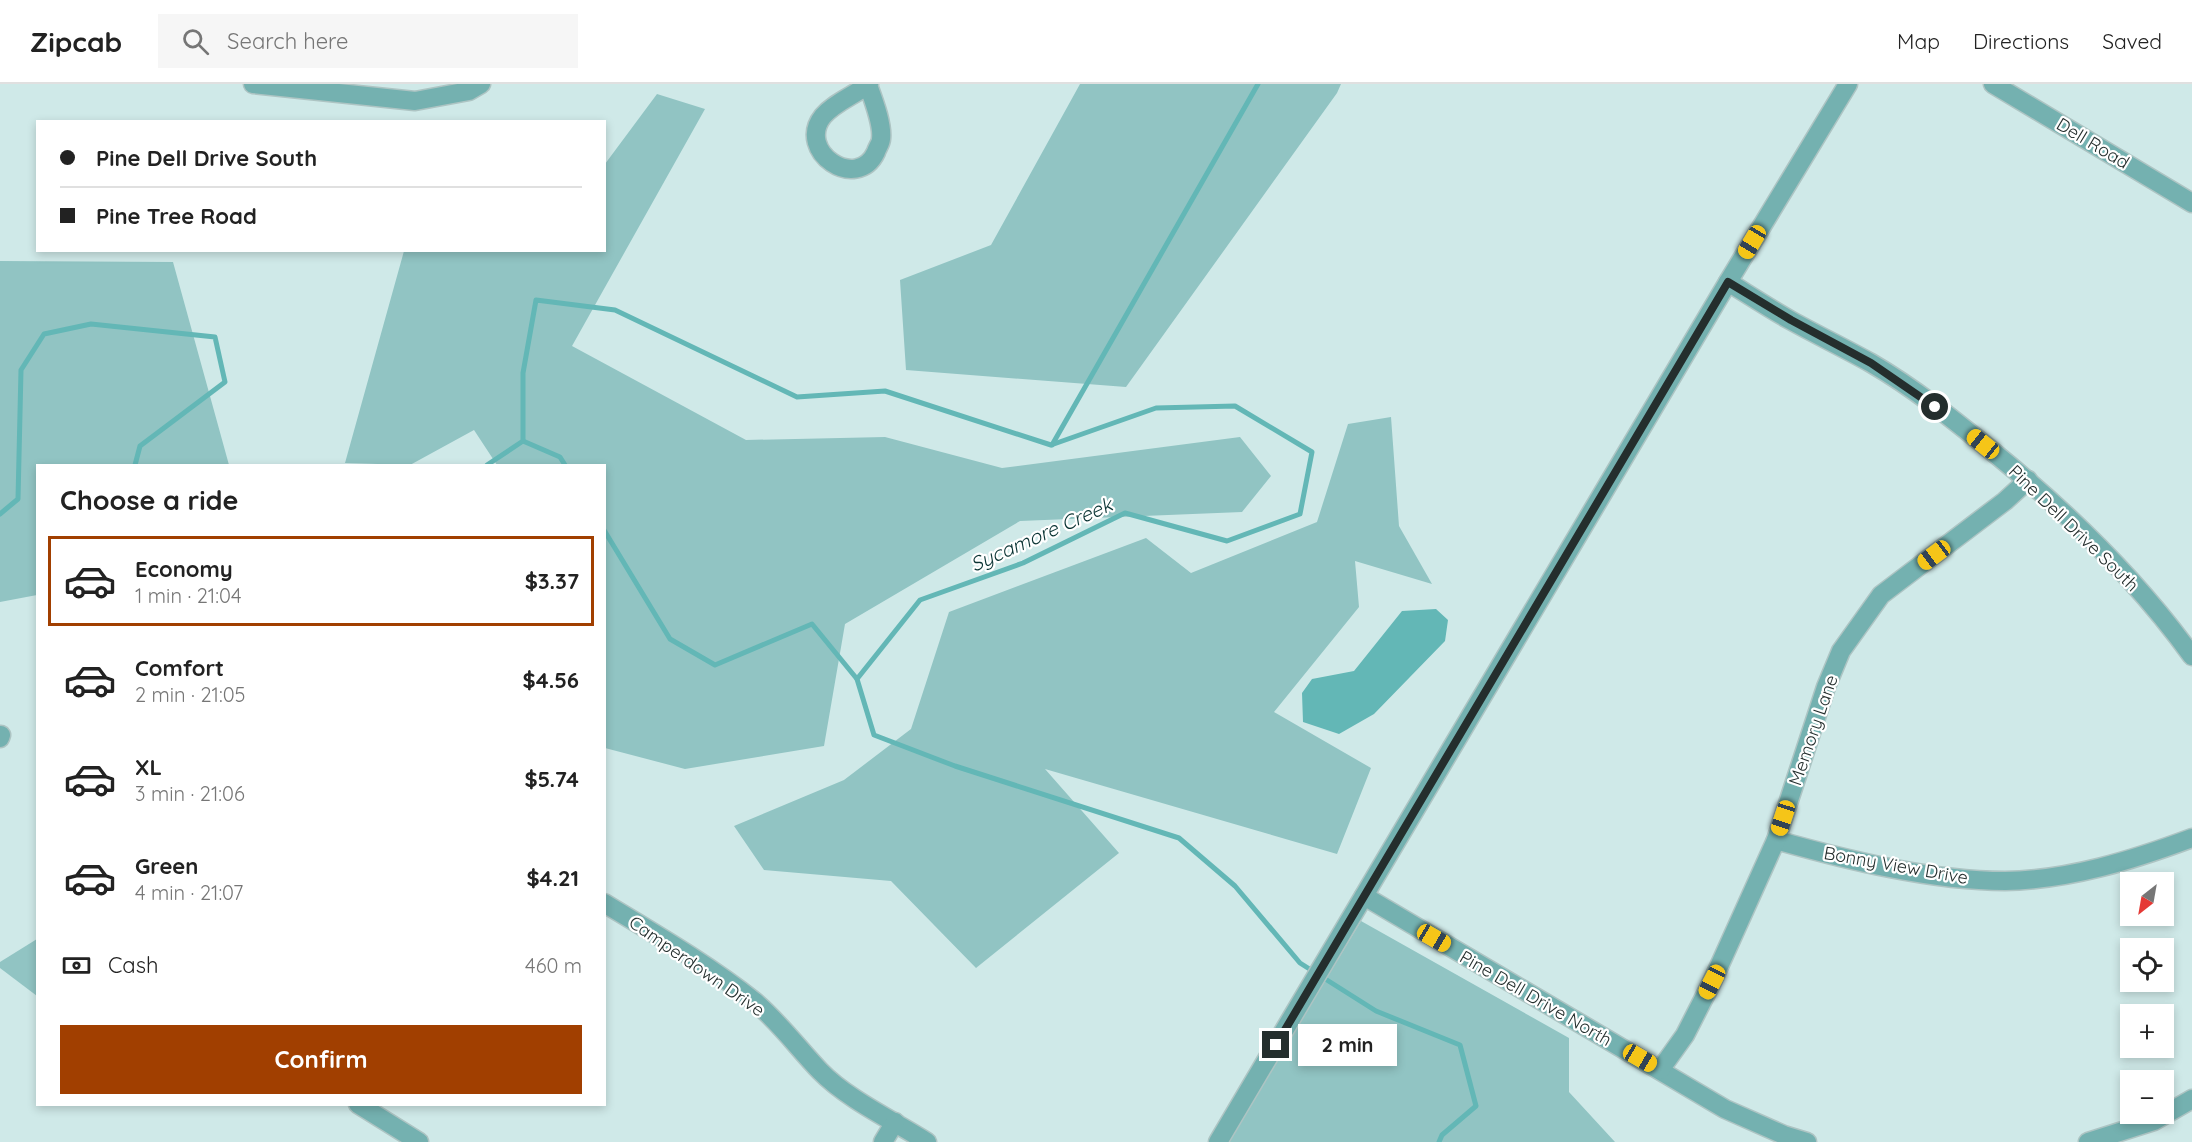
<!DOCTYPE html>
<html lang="en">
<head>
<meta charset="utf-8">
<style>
	body { margin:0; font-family:Quicksand,sans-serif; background:#f6f6f6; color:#222; height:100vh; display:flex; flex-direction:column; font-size:22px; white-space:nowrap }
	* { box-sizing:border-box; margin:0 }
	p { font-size:20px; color:#767676 }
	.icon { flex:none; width:33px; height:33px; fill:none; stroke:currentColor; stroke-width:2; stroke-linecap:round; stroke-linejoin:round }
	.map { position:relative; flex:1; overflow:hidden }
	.sheet { position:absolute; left:36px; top:380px; width:570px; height:642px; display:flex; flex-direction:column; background:#fff; border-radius:0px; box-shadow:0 3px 9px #0003 }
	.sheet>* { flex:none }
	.top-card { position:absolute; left:36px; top:36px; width:570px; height:132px; border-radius:0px; box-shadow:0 3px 9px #0003; display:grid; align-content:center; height:132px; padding:0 24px; background:#fff }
	.needle { width:39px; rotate:211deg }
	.controls { position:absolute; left:2120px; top:788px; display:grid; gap:12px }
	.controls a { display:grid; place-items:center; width:54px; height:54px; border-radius:0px; background:#fff; box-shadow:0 3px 9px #0003; font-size:30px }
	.end { position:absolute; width:27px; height:27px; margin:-14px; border:8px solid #242e2d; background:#fff; box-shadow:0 0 0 3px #fff }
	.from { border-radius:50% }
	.bubble { position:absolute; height:42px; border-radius:0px; background:#fff; box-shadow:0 3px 9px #0003; font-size:20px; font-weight:700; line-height:42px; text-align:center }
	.car { position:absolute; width:18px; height:36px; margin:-18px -9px; border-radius:8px; box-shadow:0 0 4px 2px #0007; background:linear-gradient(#f5c518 24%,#345 0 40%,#f5c518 0 76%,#345 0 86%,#f5c518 0) }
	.top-card b { display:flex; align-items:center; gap:21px; height:57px; font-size:22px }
	.top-card b+b { border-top:2px solid #e0e0e0 }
	.top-card i { width:15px; height:15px; background:#222 }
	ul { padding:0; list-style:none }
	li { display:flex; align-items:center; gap:18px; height:90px; margin:0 12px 9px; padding:0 12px; border:3px solid transparent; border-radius:0px }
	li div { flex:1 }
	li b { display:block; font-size:22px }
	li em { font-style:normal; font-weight:700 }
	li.active { border-color:#a13f00 }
	li>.icon { width:54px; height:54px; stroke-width:1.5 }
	h2 { padding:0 24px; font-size:27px; line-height:72px }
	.pay { display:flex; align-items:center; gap:15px; height:66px; padding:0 24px; font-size:22px }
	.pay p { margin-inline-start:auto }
	.action { display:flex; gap:12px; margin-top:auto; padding:12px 24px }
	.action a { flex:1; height:69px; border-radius:0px; background:#a13f00; color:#fff; font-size:24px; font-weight:700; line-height:69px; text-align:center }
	header { display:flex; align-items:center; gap:36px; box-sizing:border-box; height:84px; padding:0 30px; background:#fff; border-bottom:2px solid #e0e0e0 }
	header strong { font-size:28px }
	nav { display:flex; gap:33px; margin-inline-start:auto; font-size:21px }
	.search { width:420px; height:54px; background:#f6f6f6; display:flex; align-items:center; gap:15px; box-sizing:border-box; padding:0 21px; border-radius:0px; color:#767676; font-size:22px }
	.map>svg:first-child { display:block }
	.green { fill:#91c4c3 }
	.water { fill:#63b7b6 }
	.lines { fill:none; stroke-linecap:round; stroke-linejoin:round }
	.stream { stroke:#63b7b6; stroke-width:5 }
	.minor-casing { stroke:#adc4c3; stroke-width:21 }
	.minor { stroke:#74b1b0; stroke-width:18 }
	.route { stroke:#242e2d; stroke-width:8 }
	.labels { text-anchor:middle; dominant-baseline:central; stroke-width:4.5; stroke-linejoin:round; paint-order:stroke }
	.street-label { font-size:18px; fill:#242e2d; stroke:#fff }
	.water-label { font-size:20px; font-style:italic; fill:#093333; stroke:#fff }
</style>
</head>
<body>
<header>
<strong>Zipcab</strong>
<div class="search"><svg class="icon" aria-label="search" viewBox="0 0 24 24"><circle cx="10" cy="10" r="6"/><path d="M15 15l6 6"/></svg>Search here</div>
<nav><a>Map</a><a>Directions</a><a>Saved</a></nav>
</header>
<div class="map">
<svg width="2192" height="1058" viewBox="0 0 2192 1058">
	<rect width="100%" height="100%" fill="#cfe9e8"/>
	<g class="green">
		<path d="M1080 0H1341L1337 9 1126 303 906 286 900 196 991 161Z"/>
		<path d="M657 10 705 25 572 262 746 356 885 353 1002 384 1240 353 1271 392 1242 428 1020 437 845 540 824 662 685 685 605 664 604 381H497L474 346 410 381 345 379 404 167 604 166 605 80Z"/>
		<path d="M0 177 173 178 229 381H38L37 511 0 518Z"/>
		<path d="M1391 333 1399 442 1432 500 1355 477 1359 523 1274 628 1371 684 1337 770 1045 685 1119 769 976 884 891 797 764 786 734 742 844 696 911 645 949 528 1146 454 1191 489 1317 438 1348 340Z"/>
		<path d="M1361 837 1569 954V1008L1615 1058H1228Z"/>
		<path d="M37 855V912L0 884V878Z"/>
	</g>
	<path class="water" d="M1436 525 1448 536 1445 557 1374 630 1339 650 1303 638 1302 609 1312 595 1354 587 1402 527Z"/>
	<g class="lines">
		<g class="stream">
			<path d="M523 357 560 373 565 381"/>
			<path d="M1052 361 1258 0"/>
			<path d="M487 381 523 357V289L536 216 615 226 797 313 885 307 1051 361 1156 324 1235 322 1312 368 1300 430 1227 457 1125 429 1023 479 920 516 857 595 874 651 955 682 1179 754 1235 802 1300 879 1376 927 1460 961 1476 1022 1442 1051 1439 1058"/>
			<path d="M0 430 18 415 21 286 44 250 91 240 215 253 225 298 140 362 135 381"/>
			<path d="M604 446 670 555 715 581 812 540 857 595"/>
		</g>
		<g class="minor-casing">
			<g id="minor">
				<path d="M253 0 415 17 469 7 481 0"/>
				<path d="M1993 0 2192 119"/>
				<path d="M868 1C873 15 883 40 881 55 881 59 877 64 876 68 857 109 795 67 823 32 835 18 855 11 869 0"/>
				<path d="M1728 198C1749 211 1769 224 1790 236 1817 251 1844 264 1871 279 1914 304 1954 336 1992 367 2066 427 2136 494 2192 572"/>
				<path d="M0 654 1 651"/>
				<path d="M1776 756C1847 776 1932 797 2005 797 2069 796 2133 776 2192 754"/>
				<path d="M1364 812 1725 1025 1784 1051 1807 1058"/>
				<path d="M604 819C655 850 707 880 754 917 779 938 798 964 820 987 847 1015 894 1037 927 1058"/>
				<path d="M1660 986 1685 951 1712 898 1776 756 1826 603 1841 567 1881 511 2005 417 2028 396"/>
				<path d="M358 1020 419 1058"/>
				<path d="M883 1058 895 1038"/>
				<path d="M1218 1058 1728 198 1848 0"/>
				<path d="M2088 1058 2154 1037 2192 1015"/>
			</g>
		</g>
		<use href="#minor" class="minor"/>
	</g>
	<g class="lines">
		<path class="route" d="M1276 961 1728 198 1791 236 1871 279 1935 323"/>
	</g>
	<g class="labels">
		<g class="street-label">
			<text transform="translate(2093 59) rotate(31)">Dell Road</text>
			<text transform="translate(2074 444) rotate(44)">Pine Dell Drive South</text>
			<text transform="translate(1813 646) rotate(-71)">Memory Lane</text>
			<text transform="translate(1896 781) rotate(10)">Bonny View Drive</text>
			<text transform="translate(697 882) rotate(35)">Camperdown Drive</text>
			<text transform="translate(1536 914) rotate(30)">Pine Dell Drive North</text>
		</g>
		<g class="water-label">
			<text transform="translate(1041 450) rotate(-24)">Sycamore Creek</text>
		</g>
	</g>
</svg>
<div class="controls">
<a><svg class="needle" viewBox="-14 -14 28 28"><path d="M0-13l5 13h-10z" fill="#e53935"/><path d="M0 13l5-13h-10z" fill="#767676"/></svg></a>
<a><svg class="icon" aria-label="locate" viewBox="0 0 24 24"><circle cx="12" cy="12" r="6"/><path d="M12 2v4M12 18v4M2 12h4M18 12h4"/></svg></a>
<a>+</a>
<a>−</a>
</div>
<i class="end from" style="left:1935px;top:323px"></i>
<i class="end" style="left:1276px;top:961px"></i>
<div class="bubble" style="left:1298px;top:940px;width:99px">2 min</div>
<i class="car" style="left:1752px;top:158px;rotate:211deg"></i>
<i class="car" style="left:1983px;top:360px;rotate:309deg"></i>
<i class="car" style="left:1934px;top:471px;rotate:233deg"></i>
<i class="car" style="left:1783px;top:734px;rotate:198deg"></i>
<i class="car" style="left:1434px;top:854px;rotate:120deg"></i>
<i class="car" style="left:1712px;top:898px;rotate:207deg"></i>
<i class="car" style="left:1640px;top:974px;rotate:120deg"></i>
<div class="top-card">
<b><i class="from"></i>Pine Dell Drive South</b>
<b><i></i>Pine Tree Road</b>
</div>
<section class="sheet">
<h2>Choose a ride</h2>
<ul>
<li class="active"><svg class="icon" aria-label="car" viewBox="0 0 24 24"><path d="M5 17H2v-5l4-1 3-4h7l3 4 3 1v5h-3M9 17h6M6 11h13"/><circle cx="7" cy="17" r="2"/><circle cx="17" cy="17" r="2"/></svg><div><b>Economy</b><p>1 min · 21:04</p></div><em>$3.37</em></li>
<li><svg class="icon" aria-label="car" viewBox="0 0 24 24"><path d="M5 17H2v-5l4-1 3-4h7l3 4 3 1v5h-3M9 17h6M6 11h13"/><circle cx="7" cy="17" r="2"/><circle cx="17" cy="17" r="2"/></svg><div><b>Comfort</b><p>2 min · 21:05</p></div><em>$4.56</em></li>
<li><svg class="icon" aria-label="car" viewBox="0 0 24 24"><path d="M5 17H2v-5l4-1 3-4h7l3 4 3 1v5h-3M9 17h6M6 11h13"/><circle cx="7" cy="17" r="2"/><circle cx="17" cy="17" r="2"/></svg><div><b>XL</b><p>3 min · 21:06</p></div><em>$5.74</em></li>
<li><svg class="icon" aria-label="car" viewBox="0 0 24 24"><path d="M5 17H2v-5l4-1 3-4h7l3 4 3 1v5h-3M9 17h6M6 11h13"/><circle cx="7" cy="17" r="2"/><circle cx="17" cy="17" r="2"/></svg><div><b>Green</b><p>4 min · 21:07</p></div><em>$4.21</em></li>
</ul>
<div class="pay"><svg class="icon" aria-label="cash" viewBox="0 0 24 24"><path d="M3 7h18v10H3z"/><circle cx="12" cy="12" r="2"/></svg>Cash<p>460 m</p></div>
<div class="action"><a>Confirm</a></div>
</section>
</div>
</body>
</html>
